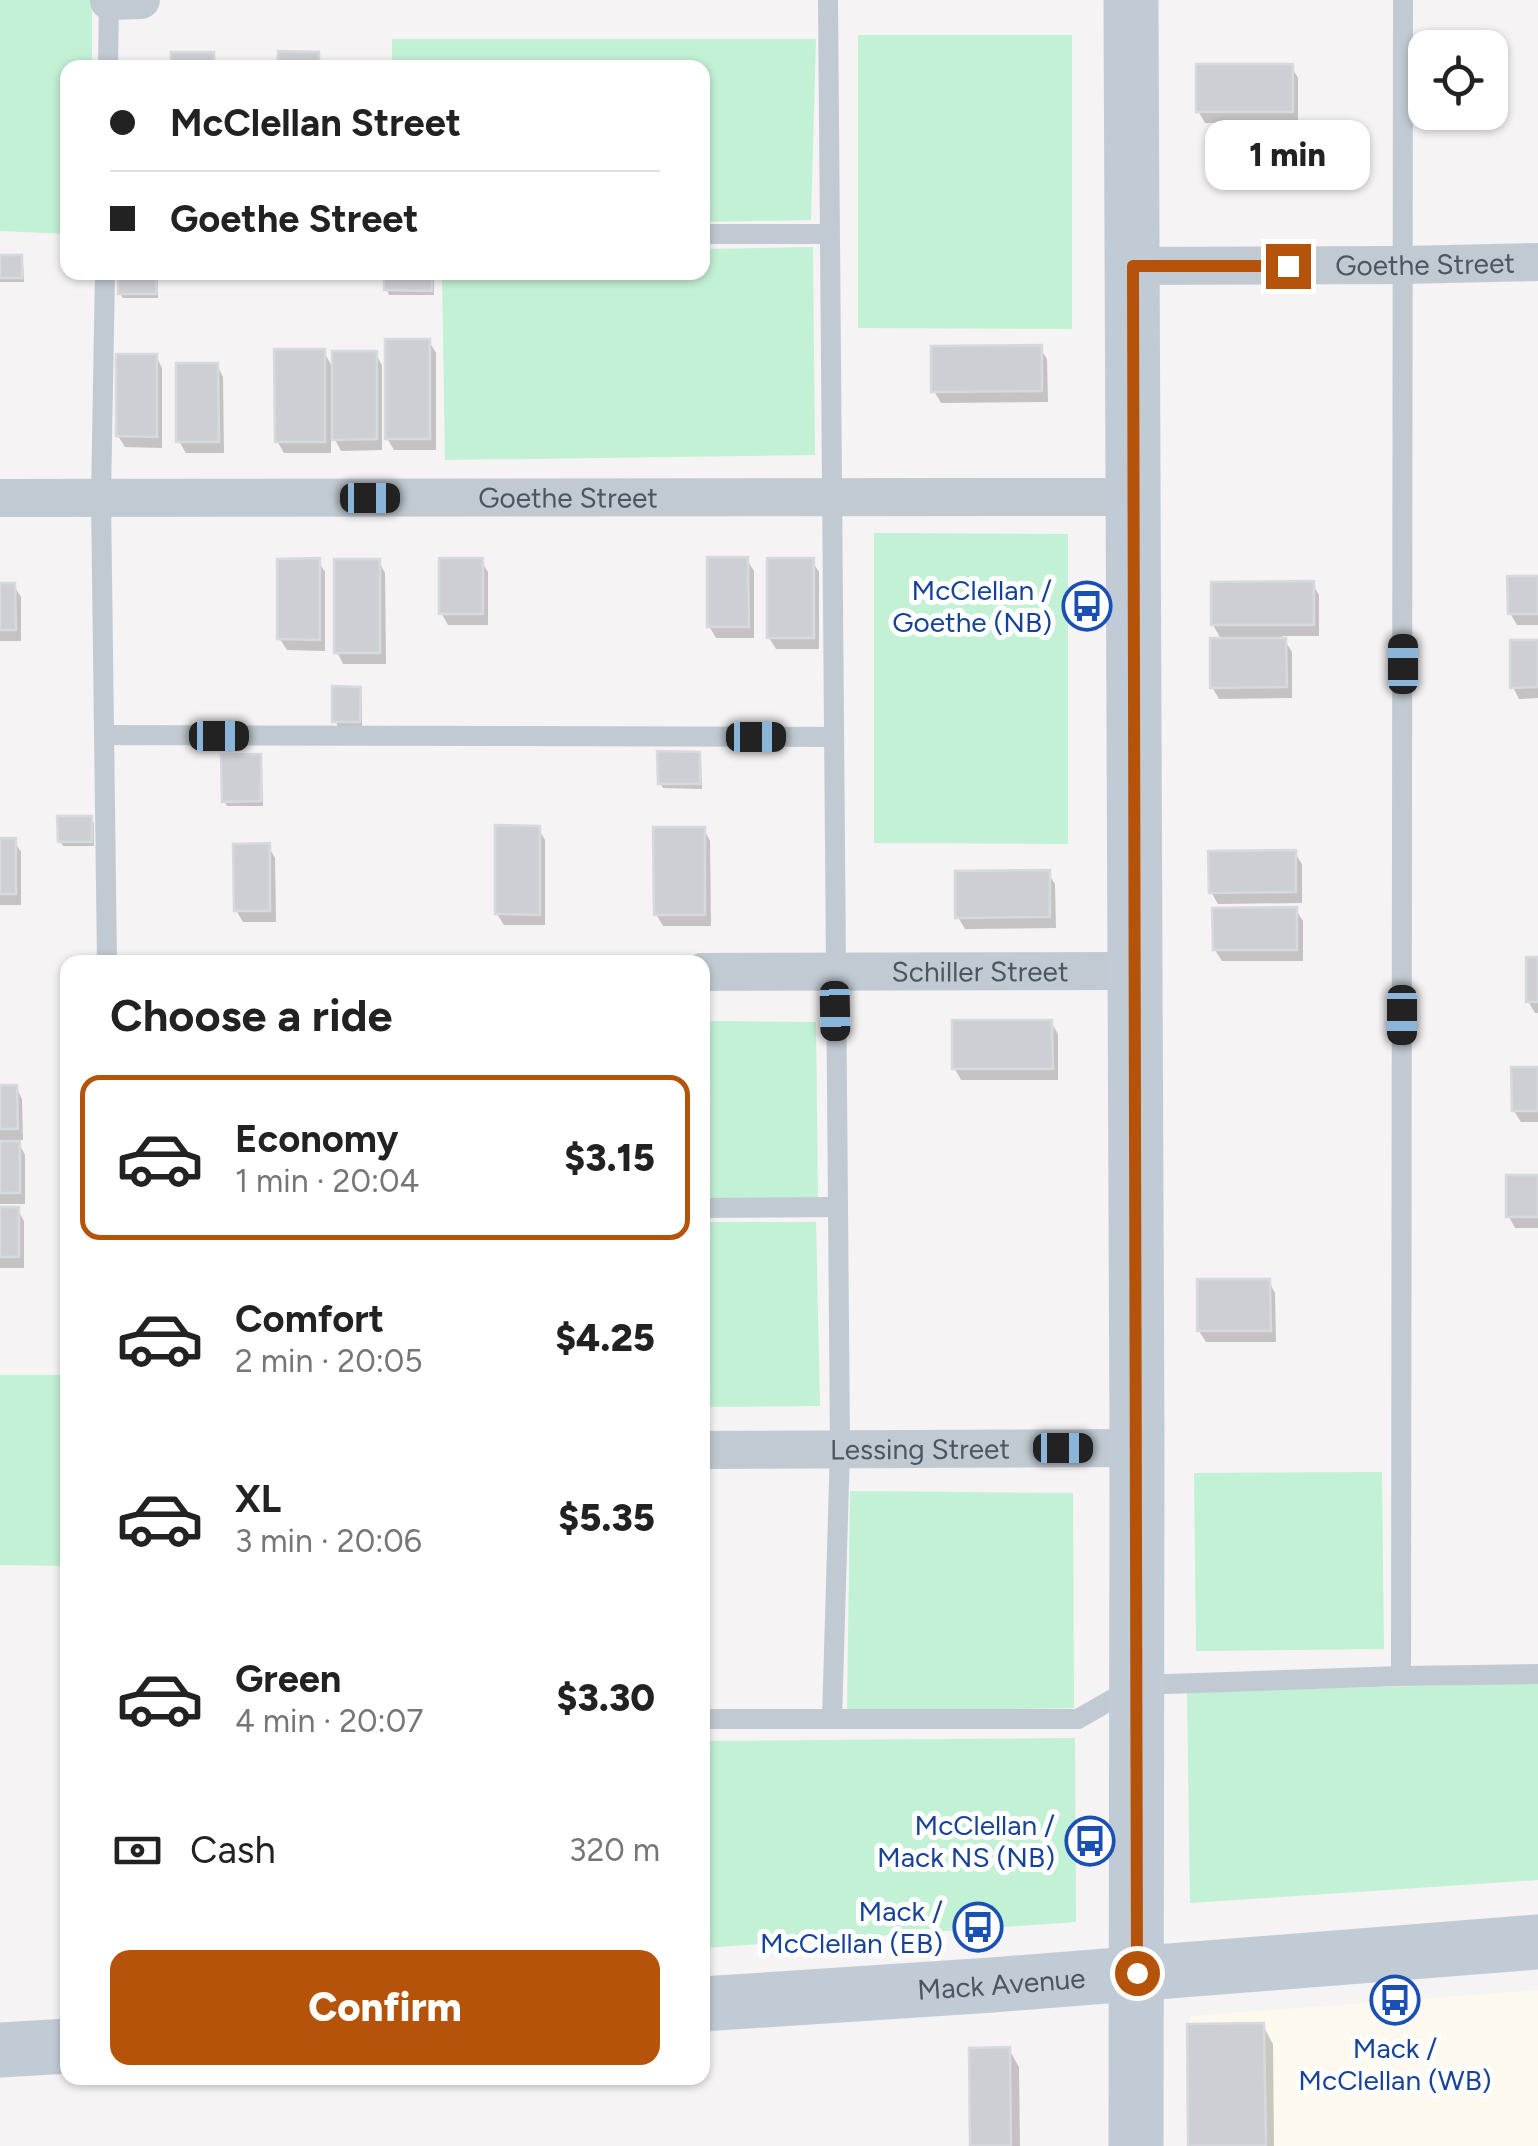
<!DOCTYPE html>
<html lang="en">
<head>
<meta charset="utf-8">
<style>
	body { margin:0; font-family:Figtree,sans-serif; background:#f6f6f6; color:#222; height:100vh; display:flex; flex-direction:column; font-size:38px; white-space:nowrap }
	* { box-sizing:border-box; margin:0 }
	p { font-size:32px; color:#767676 }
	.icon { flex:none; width:55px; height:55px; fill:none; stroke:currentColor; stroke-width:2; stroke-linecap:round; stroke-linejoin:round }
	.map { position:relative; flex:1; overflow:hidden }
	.sheet { position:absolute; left:60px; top:955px; width:650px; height:1130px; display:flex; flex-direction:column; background:#fff; border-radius:20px; box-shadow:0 2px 8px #0004 }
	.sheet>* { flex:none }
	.banner { position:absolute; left:60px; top:60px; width:650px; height:220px; border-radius:20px; box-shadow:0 2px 8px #0004; display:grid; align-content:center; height:220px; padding:0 50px; background:#fff }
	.tools { position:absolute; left:1408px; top:30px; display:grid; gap:20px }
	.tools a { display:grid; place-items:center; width:100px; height:100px; border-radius:20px; background:#fff; box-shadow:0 2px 8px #0004; font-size:50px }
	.end { position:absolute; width:45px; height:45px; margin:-22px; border:12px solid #b45309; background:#fff; box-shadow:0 0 0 5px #fff }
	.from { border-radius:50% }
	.bubble { position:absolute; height:70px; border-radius:20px; background:#fff; box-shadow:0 2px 8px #0004; font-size:32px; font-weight:800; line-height:70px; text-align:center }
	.car { position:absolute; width:30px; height:60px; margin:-30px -15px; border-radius:12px; box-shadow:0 0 8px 2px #0007; background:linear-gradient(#222 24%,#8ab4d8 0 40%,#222 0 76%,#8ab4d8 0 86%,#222 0) }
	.banner b { display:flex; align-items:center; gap:35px; height:95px; font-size:38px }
	.banner b+b { border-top:2px solid #e0e0e0 }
	.banner i { width:25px; height:25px; background:#222 }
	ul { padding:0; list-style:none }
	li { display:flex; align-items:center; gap:30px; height:165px; margin:0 20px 15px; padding:0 30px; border:5px solid transparent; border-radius:20px }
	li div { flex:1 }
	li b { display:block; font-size:38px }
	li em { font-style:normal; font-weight:800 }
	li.active { border-color:#b45309 }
	li>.icon { width:90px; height:90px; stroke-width:1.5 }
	h2 { padding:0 50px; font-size:45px; line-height:120px }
	.pay { display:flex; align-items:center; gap:25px; height:110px; padding:0 50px; font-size:38px }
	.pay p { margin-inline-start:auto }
	.button { display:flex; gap:20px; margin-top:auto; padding:20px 50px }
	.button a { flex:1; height:115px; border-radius:20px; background:#b45309; color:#fff; font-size:40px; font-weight:800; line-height:115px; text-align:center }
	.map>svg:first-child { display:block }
	.commercial { fill:#fdf9ef }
	.green { fill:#c3f1d5 }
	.shadow { fill:#0003 }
	.building { fill:#cdcfd5; stroke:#d7d9de; stroke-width:2.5 }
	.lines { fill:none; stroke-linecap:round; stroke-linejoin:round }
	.lane { stroke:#c1cad2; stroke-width:20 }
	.street { stroke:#c1cad2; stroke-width:38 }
	.secondary { stroke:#c1cbd6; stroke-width:55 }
	.route { stroke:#b45309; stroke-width:12 }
	.labels { text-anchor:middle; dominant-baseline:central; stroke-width:10; stroke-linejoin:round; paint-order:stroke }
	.street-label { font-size:28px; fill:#4a5661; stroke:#fff }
	.transit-label { font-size:28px; fill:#164399; stroke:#fff; text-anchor:end }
</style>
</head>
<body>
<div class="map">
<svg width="1538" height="2146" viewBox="0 0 1538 2146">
	<rect width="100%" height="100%" fill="#f5f3f3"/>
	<path class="commercial" d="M1538 1990V2146H1186L1190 2016Z"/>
	<g class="green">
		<path d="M0 0H92V67L68 68 67 234 0 231Z"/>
		<path d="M858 35H1072V329L858 328Z"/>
		<path d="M392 39H816L811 220 703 222 702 68 392 67Z"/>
		<path d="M813 247 815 455 445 460 442 273 702 272 703 249Z"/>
		<path d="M874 533 1068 534V844L874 843Z"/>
		<path d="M703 1021 816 1022 818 1201H703Z"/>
		<path d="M702 1222H816L820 1406 703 1407Z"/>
		<path d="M0 1375H67V1566L0 1565Z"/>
		<path d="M1382 1472 1384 1649 1196 1651 1194 1473Z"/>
		<path d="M850 1491 1073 1493 1074 1708 847 1712Z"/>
		<path d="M1538 1683V1880L1190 1903 1187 1692Z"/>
		<path d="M1075 1738 1076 1922 703 1948V1741Z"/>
	</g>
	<g class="shadow">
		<path d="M1291 66 1298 78V122L1205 123 1198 111Z"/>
		<path d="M0 257H20L23 262 24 282H0Z"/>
		<path d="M120 272H158V298H123L120 293Z"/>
		<path d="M387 272H434V295H389L387 290Z"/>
		<path d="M429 341 436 353V450H394L387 438Z"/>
		<path d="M1040 348 1047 359 1048 402 941 403 934 391Z"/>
		<path d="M324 352 334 370 375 353 382 365V450L341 451 331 432V453H284L277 441Z"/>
		<path d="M156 356 162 368V448L125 447 118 436Z"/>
		<path d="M217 365 223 377 224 453H186L179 441Z"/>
		<path d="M747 560 754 571V638H716L709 626Z"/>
		<path d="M318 561 325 572V651L287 650 280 639Z"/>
		<path d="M481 561 488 572V625H448L442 614Z"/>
		<path d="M812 561 819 572V649H776L769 638Z"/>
		<path d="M379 562 385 573 386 664H343L337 652Z"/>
		<path d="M1538 578V625H1517L1510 613Z"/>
		<path d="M1312 583 1319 595V636H1282L1292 652V698L1219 699 1212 687 1222 641 1213 625Z"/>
		<path d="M0 586H14L21 597V641H0Z"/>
		<path d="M1538 642V698L1519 699 1513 687Z"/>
		<path d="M359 689 362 694V726H338L335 721Z"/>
		<path d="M699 754 701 759 702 789 663 788 660 783Z"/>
		<path d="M259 757 262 762 263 806H227L224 801Z"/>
		<path d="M91 818 94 823V846H63L60 841Z"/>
		<path d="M538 828 545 840V925H504L497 914Z"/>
		<path d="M704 829 710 841 711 926H663L656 914Z"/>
		<path d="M0 841H14L21 852V905H0Z"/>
		<path d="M268 846 275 858 276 922H243L236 910Z"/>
		<path d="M1295 853 1302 864V903L1218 904 1211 892Z"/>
		<path d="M1048 873 1055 884 1056 928 965 929 958 917Z"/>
		<path d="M1296 910 1303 921V961H1222L1215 950Z"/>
		<path d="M1538 960V1013H1535L1528 1001Z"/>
		<path d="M1051 1022 1058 1034V1080H961L955 1069Z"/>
		<path d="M1538 1069V1122H1521L1514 1111Z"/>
		<path d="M0 1087H16L22 1099 23 1140H17L25 1155V1204H0Z"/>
		<path d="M1538 1178V1228H1515L1509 1217Z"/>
		<path d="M0 1210H18L24 1221V1268H0Z"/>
		<path d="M1269 1282 1275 1293 1276 1342H1206L1199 1331Z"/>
		<path d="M1263 2026 1273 2044 1274 2146H1190Z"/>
		<path d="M1009 2049 1019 2067 1020 2146H972Z"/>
	</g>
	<g class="building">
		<path d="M278 51 319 52V68H278Z"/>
		<rect x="171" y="52" width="43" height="16"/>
		<rect x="1196" y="64" width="97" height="48"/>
		<rect x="0" y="255" width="22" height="23"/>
		<path d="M118 272H156L157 294H118Z"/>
		<path d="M384 272H432V291L384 290Z"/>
		<rect x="385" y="339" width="45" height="100"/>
		<path d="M1042 345V391L931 392V346Z"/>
		<path d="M274 349H325V442H275Z"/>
		<path d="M332 351H377V439L332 440Z"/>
		<path d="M116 354H157V437L116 436Z"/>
		<path d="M176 363H218L219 442H176Z"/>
		<path d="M707 557H748L749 627H707Z"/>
		<path d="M320 558V640L277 639V559Z"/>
		<rect x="439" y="558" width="44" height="56"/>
		<rect x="767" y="558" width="47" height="80"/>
		<rect x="334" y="559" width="46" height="94"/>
		<path d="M1507 576H1538V614H1508Z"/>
		<path d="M1314 581V625H1211V582Z"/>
		<path d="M0 583H15L16 630H0Z"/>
		<path d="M1210 638H1286L1287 687 1210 688Z"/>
		<path d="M1510 640H1538V687L1510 688Z"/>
		<path d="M332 686 361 687 360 722H332Z"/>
		<path d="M657 751 700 752V784H658Z"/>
		<path d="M261 754V801L222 802 221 755Z"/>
		<path d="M57 816H92V842H58Z"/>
		<path d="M495 825 540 826V915L495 914Z"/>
		<path d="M653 827H705V915H654Z"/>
		<rect x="0" y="838" width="16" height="56"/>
		<path d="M270 843V911H234L233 844Z"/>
		<path d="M1296 850V892L1209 893 1208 851Z"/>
		<path d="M1050 870V917L955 918V871Z"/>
		<path d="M1297 907V950H1213L1212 908Z"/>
		<rect x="1526" y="957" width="12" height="45"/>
		<path d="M952 1020H1052L1053 1069H952Z"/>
		<path d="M1511 1067H1538V1111H1512Z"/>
		<path d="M0 1085H17L18 1129H0Z"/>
		<rect x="0" y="1141" width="20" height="52"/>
		<rect x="1506" y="1175" width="32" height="42"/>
		<rect x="0" y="1207" width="19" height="50"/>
		<path d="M1197 1279H1270L1271 1331H1197Z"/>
		<path d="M1264 2023 1266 2146H1188L1187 2024Z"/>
		<path d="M1010 2047 1011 2146H970L969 2048Z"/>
	</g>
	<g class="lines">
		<g class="lane">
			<path d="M828 0 840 1449 832 1719"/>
			<path d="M108 68 109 0"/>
			<path d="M702 234H829"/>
			<path d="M105 272 101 498 107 962"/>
			<path d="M104 735 833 737"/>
			<path d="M702 1208 838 1207"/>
			<path d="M1401 1676 1403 0"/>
			<path d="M702 1719H1078L1137 1685 1401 1676 1538 1674"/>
		</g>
		<g class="street">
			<path d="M109 1 141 0"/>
			<path id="s1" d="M1133 266 1404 265 1538 262"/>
			<path id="s2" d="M0 498 1133 497"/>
			<path id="s3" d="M702 972 1135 971"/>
			<path id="s4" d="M702 1450 1137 1448"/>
		</g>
		<g class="secondary">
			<path d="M1131 0 1137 1448 1136 2146"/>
			<path id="s5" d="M702 2004 992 1985 1538 1942"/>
			<path d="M0 2050 68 2046"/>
		</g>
	</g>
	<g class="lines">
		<path class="route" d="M1137 1973 1133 266H1288"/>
	</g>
	<defs>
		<g id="bus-ring" transform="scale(2.5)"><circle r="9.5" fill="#fff" stroke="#1a4fb4" stroke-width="1.5"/><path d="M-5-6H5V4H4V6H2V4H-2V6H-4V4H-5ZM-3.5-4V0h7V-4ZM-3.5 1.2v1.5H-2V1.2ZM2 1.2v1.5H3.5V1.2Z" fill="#1a4fb4"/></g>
	</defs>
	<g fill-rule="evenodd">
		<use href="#bus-ring" x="1087" y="606"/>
		<use href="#bus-ring" x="1090" y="1841"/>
		<use href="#bus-ring" x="978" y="1927"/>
		<use href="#bus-ring" x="1395" y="2000"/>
	</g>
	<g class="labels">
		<g class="street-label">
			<text stroke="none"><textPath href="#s1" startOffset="292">Goethe Street</textPath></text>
			<text stroke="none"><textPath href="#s2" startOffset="568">Goethe Street</textPath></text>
			<text stroke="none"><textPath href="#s3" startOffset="278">Schiller Street</textPath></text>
			<text stroke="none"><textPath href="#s4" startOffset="218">Lessing Street</textPath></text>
			<text stroke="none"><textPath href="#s5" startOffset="300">Mack Avenue</textPath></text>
		</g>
		<g class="transit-label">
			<text x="1052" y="590">McClellan /<tspan x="1052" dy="32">Goethe (NB)</tspan></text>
			<text x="1055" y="1825">McClellan /<tspan x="1055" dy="32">Mack NS (NB)</tspan></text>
			<text x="943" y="1911">Mack /<tspan x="943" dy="32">McClellan (EB)</tspan></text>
			<text x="1395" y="2048" text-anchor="middle">Mack /<tspan x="1395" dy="32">McClellan (WB)</tspan></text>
		</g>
	</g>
</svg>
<div class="tools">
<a><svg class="icon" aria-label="locate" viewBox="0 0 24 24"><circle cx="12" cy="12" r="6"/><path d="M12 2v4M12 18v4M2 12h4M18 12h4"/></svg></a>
</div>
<i class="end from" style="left:1137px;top:1973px"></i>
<i class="end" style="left:1288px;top:266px"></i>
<div class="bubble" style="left:1205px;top:120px;width:165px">1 min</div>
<i class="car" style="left:370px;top:498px;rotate:90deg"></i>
<i class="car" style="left:1403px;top:664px;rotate:0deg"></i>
<i class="car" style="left:219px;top:736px;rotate:90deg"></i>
<i class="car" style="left:756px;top:737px;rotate:90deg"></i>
<i class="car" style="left:835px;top:1011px;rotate:179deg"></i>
<i class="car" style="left:1402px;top:1015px;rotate:180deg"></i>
<i class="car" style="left:1063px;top:1448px;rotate:90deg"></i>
<div class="banner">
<b><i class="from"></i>McClellan Street</b>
<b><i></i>Goethe Street</b>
</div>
<section class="sheet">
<h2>Choose a ride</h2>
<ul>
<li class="active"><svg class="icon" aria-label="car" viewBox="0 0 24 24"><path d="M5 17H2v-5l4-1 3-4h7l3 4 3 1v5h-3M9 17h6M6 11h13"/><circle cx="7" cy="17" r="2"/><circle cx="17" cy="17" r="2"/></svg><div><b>Economy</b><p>1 min · 20:04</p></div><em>$3.15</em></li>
<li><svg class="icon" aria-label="car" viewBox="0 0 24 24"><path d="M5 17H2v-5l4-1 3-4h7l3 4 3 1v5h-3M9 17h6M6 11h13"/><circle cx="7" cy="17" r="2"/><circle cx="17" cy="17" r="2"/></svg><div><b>Comfort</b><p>2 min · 20:05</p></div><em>$4.25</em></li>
<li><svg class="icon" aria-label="car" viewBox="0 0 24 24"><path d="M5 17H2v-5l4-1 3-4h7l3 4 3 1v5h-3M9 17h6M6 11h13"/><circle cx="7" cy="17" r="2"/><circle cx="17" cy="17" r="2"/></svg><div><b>XL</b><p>3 min · 20:06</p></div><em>$5.35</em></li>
<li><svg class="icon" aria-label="car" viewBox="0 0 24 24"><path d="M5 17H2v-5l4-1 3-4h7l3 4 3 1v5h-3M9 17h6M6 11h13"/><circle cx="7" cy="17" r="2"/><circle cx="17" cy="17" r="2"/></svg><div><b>Green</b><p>4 min · 20:07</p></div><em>$3.30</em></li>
</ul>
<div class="pay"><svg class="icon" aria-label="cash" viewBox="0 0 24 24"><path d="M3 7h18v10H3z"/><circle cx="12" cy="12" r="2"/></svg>Cash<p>320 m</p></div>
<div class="button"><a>Confirm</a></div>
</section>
</div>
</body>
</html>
